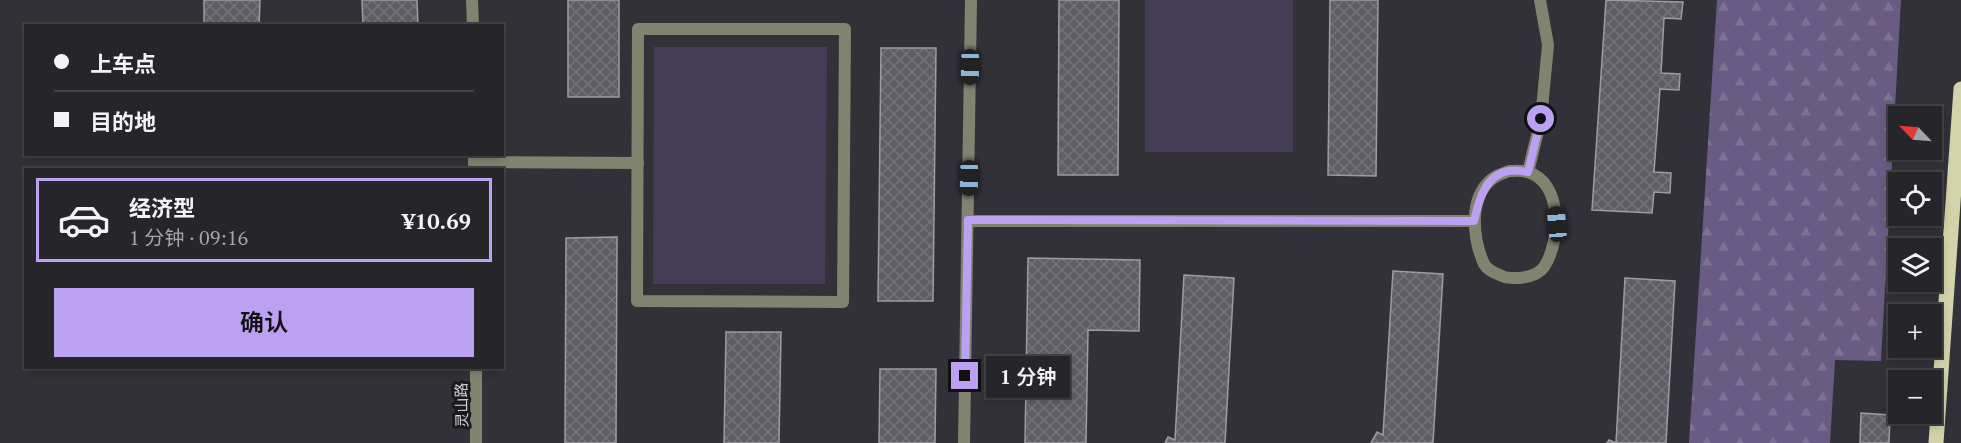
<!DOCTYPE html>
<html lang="zh">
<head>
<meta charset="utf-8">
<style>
	body { margin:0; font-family:"PT Serif","Noto Sans SC",serif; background:#2e2d32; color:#f1f3f6; height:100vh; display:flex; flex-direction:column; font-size:22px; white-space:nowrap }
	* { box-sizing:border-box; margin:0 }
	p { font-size:20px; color:#a4a5a8 }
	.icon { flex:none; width:33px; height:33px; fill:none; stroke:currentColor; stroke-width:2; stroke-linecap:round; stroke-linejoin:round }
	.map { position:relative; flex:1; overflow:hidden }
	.drawer { position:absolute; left:24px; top:168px; width:480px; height:201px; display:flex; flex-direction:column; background:#26252a; border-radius:0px; box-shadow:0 3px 9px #0003,0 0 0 2px #424247 }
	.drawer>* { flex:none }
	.banner { position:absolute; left:24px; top:24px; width:480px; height:132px; border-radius:0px; box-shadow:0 3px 9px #0003,0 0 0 2px #424247; display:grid; align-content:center; height:132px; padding:0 30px; background:#26252a }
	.needle { width:39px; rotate:295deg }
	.tools { position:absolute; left:1888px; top:106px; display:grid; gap:12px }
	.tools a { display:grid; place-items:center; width:54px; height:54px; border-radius:0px; background:#26252a; box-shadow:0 3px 9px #0003,0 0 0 2px #424247; font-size:30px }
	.end { position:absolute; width:27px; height:27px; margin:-14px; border:8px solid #bca0f2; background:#111; box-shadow:0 0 0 3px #111 }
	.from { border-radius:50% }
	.bubble { position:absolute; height:42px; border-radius:0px; background:#26252a; box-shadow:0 3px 9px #0003,0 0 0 2px #424247; font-size:20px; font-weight:600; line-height:42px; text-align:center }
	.car { position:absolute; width:18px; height:36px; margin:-18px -9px; border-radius:8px; box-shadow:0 0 4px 2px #0007; background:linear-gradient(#222 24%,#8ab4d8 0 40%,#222 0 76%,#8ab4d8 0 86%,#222 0) }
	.banner b { display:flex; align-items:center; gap:21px; height:57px; font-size:22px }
	.banner b+b { border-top:2px solid #424247 }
	.banner i { width:15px; height:15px; background:#f1f3f6 }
	ul { padding:10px 0 0; list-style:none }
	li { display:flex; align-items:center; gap:18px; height:84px; margin:0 12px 9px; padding:0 18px; border:3px solid transparent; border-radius:0px }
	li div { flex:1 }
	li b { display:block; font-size:22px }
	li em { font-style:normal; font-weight:600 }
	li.selected { border-color:#bca0f2 }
	li>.icon { width:54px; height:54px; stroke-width:1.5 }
	.button { display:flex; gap:12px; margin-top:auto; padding:12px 30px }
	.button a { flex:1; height:69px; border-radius:0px; background:#bca0f2; color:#111; font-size:24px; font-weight:600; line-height:69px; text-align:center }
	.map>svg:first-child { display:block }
	.green { fill:#453c55 }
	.forest { fill:url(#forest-firs) }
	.building { fill:url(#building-cross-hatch); stroke:#9e9ba4; stroke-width:1.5 }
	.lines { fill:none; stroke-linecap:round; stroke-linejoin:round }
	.lane { stroke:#82836f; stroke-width:12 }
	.street { stroke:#82836f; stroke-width:12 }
	.primary { stroke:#d2d3aa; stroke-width:15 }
	.route { stroke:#bca0f2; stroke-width:8 }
	.labels { text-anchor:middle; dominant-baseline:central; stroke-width:6; stroke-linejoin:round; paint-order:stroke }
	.street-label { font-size:15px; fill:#d7d5da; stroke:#1a191d }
</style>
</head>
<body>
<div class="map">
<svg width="1961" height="443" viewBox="0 0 1961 443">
	<defs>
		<pattern id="forest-firs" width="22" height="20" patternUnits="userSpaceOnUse" patternTransform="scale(1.5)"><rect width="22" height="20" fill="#695b83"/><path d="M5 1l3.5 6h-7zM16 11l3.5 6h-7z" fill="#7e7294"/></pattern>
		<pattern id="building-cross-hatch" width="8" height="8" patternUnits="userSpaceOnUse" patternTransform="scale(1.5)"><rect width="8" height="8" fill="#5f5d65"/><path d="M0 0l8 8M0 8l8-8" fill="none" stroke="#75737a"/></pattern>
	</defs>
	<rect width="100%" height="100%" fill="#333138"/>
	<g class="green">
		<rect x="1145" y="0" width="148" height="152"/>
		<path d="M654 47H827L825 284H653Z"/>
	</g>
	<path class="forest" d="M1717 0H1901L1881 361 1835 360 1830 443H1689Z"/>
	<g class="building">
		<path d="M204 0H260L259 26H204Z"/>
		<path d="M362 0H417L418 26H363Z"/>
		<rect x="568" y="0" width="51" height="97"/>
		<path d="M1059 0H1119L1118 175H1058Z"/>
		<path d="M1330 0H1378L1376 176 1328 175Z"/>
		<path d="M1606 0 1683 2 1681 19 1664 18 1661 73 1680 74 1679 90 1660 89 1654 172 1671 173 1670 193 1654 192 1652 213 1592 210Z"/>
		<path d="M881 48H936L933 301H878Z"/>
		<path d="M617 237 616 443H565L566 238Z"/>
		<path d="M1028 258 1140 260 1139 331 1088 330 1086 443H1025Z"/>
		<path d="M1393 271 1443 274 1433 443H1371L1377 432 1383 435Z"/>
		<path d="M1184 275 1234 278 1225 443H1165L1168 437 1175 440Z"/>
		<path d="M1625 278 1675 281 1666 443H1607L1609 440 1616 443Z"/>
		<path d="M726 332H781L779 443H724Z"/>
		<path d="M880 369H936L935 443H879Z"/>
		<path d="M1861 413 1890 415 1889 443H1860Z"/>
	</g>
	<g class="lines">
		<g class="lane">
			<path d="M638 29H845L843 302 637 301Z"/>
			<path d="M474 162 638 163"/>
			<path d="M1509 171C1514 171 1521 170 1527 172 1563 181 1561 242 1544 267 1539 274 1528 277 1520 278 1513 278 1508 279 1502 276 1495 273 1488 271 1484 264 1473 239 1468 198 1492 179 1497 175 1504 173 1509 171Z"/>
			<path d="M1528 172 1541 119 1548 45 1540 0"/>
			<path d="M968 221H1474"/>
			<path d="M964 443 971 0"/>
		</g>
		<g class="street">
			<path d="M472 0 473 26"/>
			<path d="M474 154V170"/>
			<path d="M476 368V443"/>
		</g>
		<path class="primary" d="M1936 443 1961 89"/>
	</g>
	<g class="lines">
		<path class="route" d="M965 376 968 220 1474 221C1479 201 1484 176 1508 171 1514 170 1522 171 1528 172L1541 119"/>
	</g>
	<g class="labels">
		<g class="street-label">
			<text transform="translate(461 405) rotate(-91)">灵山路</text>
		</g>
	</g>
</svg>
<div class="tools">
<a><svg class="needle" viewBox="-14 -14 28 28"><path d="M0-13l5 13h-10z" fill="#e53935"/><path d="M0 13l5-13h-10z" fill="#a4a5a8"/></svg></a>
<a><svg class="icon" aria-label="locate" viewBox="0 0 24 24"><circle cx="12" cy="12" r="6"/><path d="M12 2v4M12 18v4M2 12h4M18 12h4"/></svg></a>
<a><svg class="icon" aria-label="layers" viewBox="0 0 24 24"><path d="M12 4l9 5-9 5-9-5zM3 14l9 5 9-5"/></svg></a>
<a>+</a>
<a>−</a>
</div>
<i class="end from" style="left:1541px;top:119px"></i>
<i class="end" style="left:965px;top:376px"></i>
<div class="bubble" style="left:986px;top:356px;width:84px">1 分钟</div>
<i class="car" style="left:970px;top:67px;rotate:181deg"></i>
<i class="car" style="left:969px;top:178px;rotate:181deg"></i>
<i class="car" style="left:1557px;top:224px;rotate:355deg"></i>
<div class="banner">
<b><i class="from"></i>上车点</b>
<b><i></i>目的地</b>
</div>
<section class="drawer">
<ul>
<li class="selected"><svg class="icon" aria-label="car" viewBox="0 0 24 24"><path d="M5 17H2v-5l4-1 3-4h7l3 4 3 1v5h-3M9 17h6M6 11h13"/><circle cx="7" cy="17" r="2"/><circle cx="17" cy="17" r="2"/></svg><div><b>经济型</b><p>1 分钟 · 09:16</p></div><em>¥10.69</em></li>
</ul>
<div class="button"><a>确认</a></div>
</section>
</div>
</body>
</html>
